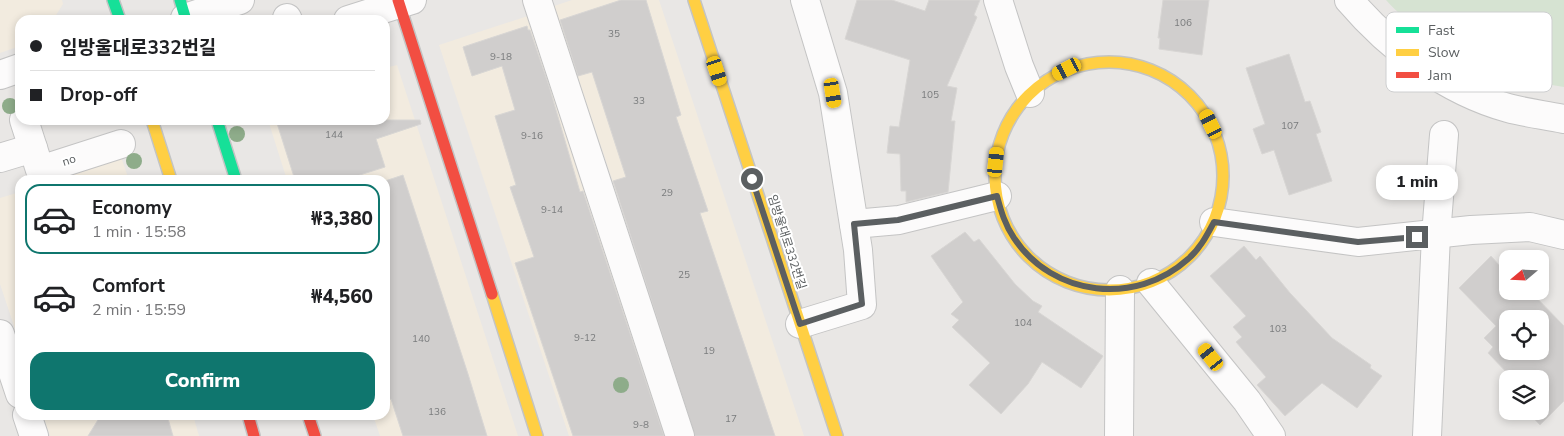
<!DOCTYPE html>
<html lang="en">
<head>
<meta charset="utf-8">
<style>
	body { margin:0; font-family:"Nunito Sans","Noto Sans KR",sans-serif; background:#f2f2f2; color:#202124; height:100vh; display:flex; flex-direction:column; font-size:19px; white-space:nowrap }
	* { box-sizing:border-box; margin:0 }
	p { font-size:16px; color:#757577 }
	.icon { flex:none; width:28px; height:28px; fill:none; stroke:currentColor; stroke-width:2; stroke-linecap:round; stroke-linejoin:round }
	.map { position:relative; flex:1; overflow:hidden }
	.sheet { position:absolute; left:15px; top:175px; width:375px; height:245px; display:flex; flex-direction:column; background:#fff; border-radius:15px; box-shadow:0 2px 8px #0003 }
	.sheet>* { flex:none }
	.banner { position:absolute; left:15px; top:15px; width:375px; height:110px; border-radius:15px; box-shadow:0 2px 8px #0003; display:grid; align-content:center; height:110px; padding:0 15px; background:#fff }
	.needle { width:32px; rotate:251deg }
	.tools { position:absolute; left:1499px; top:250px; display:grid; gap:10px }
	.tools a { display:grid; place-items:center; width:50px; height:50px; border-radius:10px; background:#fff; box-shadow:0 2px 8px #0003; font-size:25px }
	.end { position:absolute; width:22px; height:22px; margin:-11px; border:6px solid #5b5f61; background:#fff; box-shadow:0 0 0 2px #fff }
	.from { border-radius:50% }
	.bubble { position:absolute; height:35px; border-radius:15px; background:#fff; box-shadow:0 2px 8px #0003; font-size:16px; font-weight:800; line-height:35px; text-align:center }
	.car { position:absolute; width:15px; height:30px; margin:-15px -8px; border-radius:6px; box-shadow:0 0 4px 1px #0007; background:linear-gradient(#f5c518 24%,#345 0 40%,#f5c518 0 76%,#345 0 86%,#f5c518 0) }
	.banner b { display:flex; align-items:center; gap:18px; height:48px; font-size:19px }
	.banner b+b { border-top:1px solid #e0e0e0 }
	.banner i { width:12px; height:12px; background:#202124 }
	ul { padding:9px 0 0; list-style:none }
	li { display:flex; align-items:center; gap:15px; height:70px; margin:0 10px 8px; padding:0 5px; border:2px solid transparent; border-radius:15px }
	li div { flex:1 }
	li b { display:block; font-size:19px }
	li em { font-style:normal; font-weight:800 }
	li.current { border-color:#0f766e }
	li>.icon { width:45px; height:45px; stroke-width:1.5 }
	.button { display:flex; gap:10px; margin-top:auto; padding:10px 15px }
	.button a { flex:1; height:58px; border-radius:15px; background:#0f766e; color:#fff; font-size:20px; font-weight:800; line-height:58px; text-align:center }
	.map>svg:first-child { display:block }
	.commercial { fill:#f2ebdf }
	.green { fill:#d6e3d2 }
	.building { fill:#d0cecd; stroke:#d8d6d4; fill-rule:evenodd }
	.lines { fill:none; stroke-linecap:round; stroke-linejoin:round }
	.street-casing { stroke:#c4c4c4; stroke-width:30 }
	.fast-casing { stroke:#c3c4c4; stroke-width:14 }
	.slow-casing { stroke:#c3c4c4; stroke-width:14 }
	.jam-casing { stroke:#c3c4c4; stroke-width:14 }
	.street { stroke:#fcfbfb; stroke-width:28 }
	.fast { stroke:#16e098; stroke-width:11 }
	.slow { stroke:#ffcf43; stroke-width:11 }
	.jam { stroke:#f24e42; stroke-width:11 }
	.tree { fill:#8eac8a }
	.route { stroke:#5b5f61; stroke-width:6 }
	.labels { text-anchor:middle; dominant-baseline:central; stroke-width:4; stroke-linejoin:round; paint-order:stroke }
	.number-label { font-size:10px; fill:#7a7c7d }
	.street-label { font-size:12px; fill:#5b5f61; stroke:#fff }
	.key { fill:#fff; stroke:#cecfd0; stroke-width:1 }
	.key-label { font-size:14px; fill:#5b5f61 }
</style>
</head>
<body>
<div class="map">
<svg width="1564" height="436" viewBox="0 0 1564 436">
	<rect width="100%" height="100%" fill="#e9e7e5"/>
	<g class="commercial">
		<path d="M0 0H62L63 4 53 20H20V46L0 53Z"/>
		<path d="M572 0H659L804 436H698L554 6Z"/>
		<path d="M531 15 671 436H569L439 45Z"/>
		<path d="M397 65 518 436H380L373 415H385V180H287L268 120H385V68Z"/>
		<path d="M121 157 129 180H54Z"/>
		<path d="M20 192V344L0 284V198Z"/>
		<path d="M43 415H193L199 436H50Z"/>
	</g>
	<path class="green" d="M1386 0H1564V87C1511 78 1472 64 1427 34 1412 23 1398 14 1386 0Z"/>
	<g class="building">
		<path d="M621 0H646L681 115 676 117 708 211 700 213 775 436H695L613 181 626 177 592 72 578 76 560 20Z"/>
		<path d="M857 0H892L925 11 929 0H980L974 15 977 17 947 86 957 88 951 121H955L948 192 906 202V191H901L900 154 887 153 890 126 899 127 910 60 845 39Z"/>
		<path d="M1163 0H1209L1202 55 1159 49 1160 38H1158Z"/>
		<path d="M527 26 528 30H530L549 86 580 192 583 191 664 436H573L515 263 534 257 510 187 516 185 495 116 515 110 502 66 472 76 463 47Z"/>
		<path d="M1289 54 1305 102 1310 101 1321 132 1316 134 1332 181 1289 195 1274 150 1262 154 1253 129 1265 124 1246 68Z"/>
		<path d="M276 120H420L421 124 376 139 385 167 344 180H295Z"/>
		<path d="M403 175 468 374 487 436H403L391 399 385 401V181Z"/>
		<path d="M965 232 974 242 979 239 1015 284 1033 301 1042 306 1038 312 1103 356 1081 388 1042 362 1028 384 1001 414 969 385 990 363 952 327 959 320 951 314 963 302 931 256Z"/>
		<path d="M1244 246 1256 260 1260 256 1290 293 1332 338 1371 365 1370 368 1382 376 1357 408 1322 383 1285 416 1257 385 1266 377 1236 342 1242 337 1233 327 1246 316 1210 276Z"/>
		<path d="M1491 256 1508 275V291H1530L1564 326V401L1540 425 1527 411H1540V379H1513L1488 353 1493 347 1484 338 1496 326 1459 288ZM1508 319H1540V351H1508Z"/>
		<path d="M101 415H167L173 436H88Z"/>
	</g>
	<g class="lines">
		<g class="street-casing">
			<g id="street">
				<path d="M537 0 680 436"/>
				<path d="M998 0 1019 66 1030 93"/>
				<path d="M1349 0C1390 48 1446 91 1508 108 1526 113 1545 115 1564 119"/>
				<path d="M185 18 240 0"/>
				<path d="M287 18 288 20"/>
				<path d="M348 20 412 0"/>
				<path d="M0 75 20 68"/>
				<path d="M24 120 40 170 121 144"/>
				<path d="M0 158 33 148"/>
				<path d="M1214 222 1358 242 1471 230 1530 227 1564 235"/>
				<path d="M854 224 899 220 997 196"/>
				<path d="M1151 283 1247 401 1271 436"/>
				<path d="M800 324 862 305 858 250 833 93 805 0"/>
				<path d="M0 334 20 394"/>
				<path d="M27 415 34 436"/>
				<path d="M1119 436 1120 290"/>
				<path d="M1427 436 1436 235 1444 135"/>
			</g>
		</g>
		<g class="fast-casing">
			<g id="fast">
				<path d="M113 0 120 20"/>
				<path d="M180 0 186 20"/>
				<path d="M217 120 236 180"/>
			</g>
		</g>
		<g class="slow-casing">
			<g id="slow">
				<path d="M694 0 837 436"/>
				<circle cx="1109" cy="176" r="114"/>
				<path d="M152 120 171 180"/>
				<path d="M492 294 537 436"/>
			</g>
		</g>
		<g class="jam-casing">
			<g id="jam">
				<path d="M398 0 492 294"/>
				<path d="M248 415 254 436"/>
				<path d="M308 415 315 436"/>
			</g>
		</g>
		<use href="#street" class="street"/>
		<use href="#fast" class="fast"/>
		<use href="#slow" class="slow"/>
		<use href="#jam" class="jam"/>
	</g>
	<g class="tree">
		<circle cx="10" cy="106" r="8"/>
		<circle cx="237" cy="134" r="8"/>
		<circle cx="134" cy="161" r="8"/>
		<circle cx="621" cy="385" r="8"/>
	</g>
	<g class="lines">
		<path class="route" d="M752 179 800 324 862 304 854 224 898 220 997 196C1001 211 1005 225 1014 238 1053 297 1136 306 1188 259 1200 249 1207 235 1214 222L1358 242 1417 237"/>
	</g>
	<g class="labels">
		<g class="number-label">
			<text x="1183" y="23">106</text>
			<text x="614" y="34">35</text>
			<text x="501" y="57">9-18</text>
			<text x="930" y="95">105</text>
			<text x="639" y="101">33</text>
			<text x="1290" y="126">107</text>
			<text x="334" y="135">144</text>
			<text x="532" y="136">9-16</text>
			<text x="667" y="193">29</text>
			<text x="552" y="210">9-14</text>
			<text x="684" y="275">25</text>
			<text x="1023" y="323">104</text>
			<text x="1278" y="329">103</text>
			<text x="585" y="338">9-12</text>
			<text x="421" y="339">140</text>
			<text x="709" y="351">19</text>
			<text x="437" y="412">136</text>
			<text x="731" y="419">17</text>
			<text x="641" y="425">9-8</text>
		</g>
		<g class="street-label">
			<text transform="translate(69 160) rotate(-18)">no</text>
			<text transform="translate(787 242) rotate(72)">임방울대로332번길</text>
		</g>
	</g>
	<rect x="1386" y="12" width="166" height="80" rx="8" class="key"/>
	<rect x="1396" y="27" width="23" height="6" fill="#16e098"/>
	<rect x="1396" y="49" width="23" height="7" fill="#ffcf43"/>
	<rect x="1396" y="72" width="23" height="6" fill="#f24e42"/>
	<g class="key-label">
		<text x="1428" y="35">Fast</text>
		<text x="1428" y="57">Slow</text>
		<text x="1428" y="80">Jam</text>
	</g>
</svg>
<div class="tools">
<a><svg class="needle" viewBox="-14 -14 28 28"><path d="M0-13l5 13h-10z" fill="#e53935"/><path d="M0 13l5-13h-10z" fill="#757577"/></svg></a>
<a><svg class="icon" aria-label="locate" viewBox="0 0 24 24"><circle cx="12" cy="12" r="6"/><path d="M12 2v4M12 18v4M2 12h4M18 12h4"/></svg></a>
<a><svg class="icon" aria-label="layers" viewBox="0 0 24 24"><path d="M12 4l9 5-9 5-9-5zM3 14l9 5 9-5"/></svg></a>
</div>
<i class="end from" style="left:752px;top:179px"></i>
<i class="end" style="left:1417px;top:237px"></i>
<div class="bubble" style="left:1376px;top:165px;width:82px">1 min</div>
<i class="car" style="left:1067px;top:69px;rotate:243deg"></i>
<i class="car" style="left:717px;top:71px;rotate:162deg"></i>
<i class="car" style="left:833px;top:93px;rotate:171deg"></i>
<i class="car" style="left:1211px;top:124px;rotate:334deg"></i>
<i class="car" style="left:996px;top:162px;rotate:6deg"></i>
<i class="car" style="left:1211px;top:357px;rotate:321deg"></i>
<div class="banner">
<b><i class="from"></i>임방울대로332번길</b>
<b><i></i>Drop-off</b>
</div>
<section class="sheet">
<ul>
<li class="current"><svg class="icon" aria-label="car" viewBox="0 0 24 24"><path d="M5 17H2v-5l4-1 3-4h7l3 4 3 1v5h-3M9 17h6M6 11h13"/><circle cx="7" cy="17" r="2"/><circle cx="17" cy="17" r="2"/></svg><div><b>Economy</b><p>1 min · 15:58</p></div><em>₩3,380</em></li>
<li><svg class="icon" aria-label="car" viewBox="0 0 24 24"><path d="M5 17H2v-5l4-1 3-4h7l3 4 3 1v5h-3M9 17h6M6 11h13"/><circle cx="7" cy="17" r="2"/><circle cx="17" cy="17" r="2"/></svg><div><b>Comfort</b><p>2 min · 15:59</p></div><em>₩4,560</em></li>
</ul>
<div class="button"><a>Confirm</a></div>
</section>
</div>
</body>
</html>
